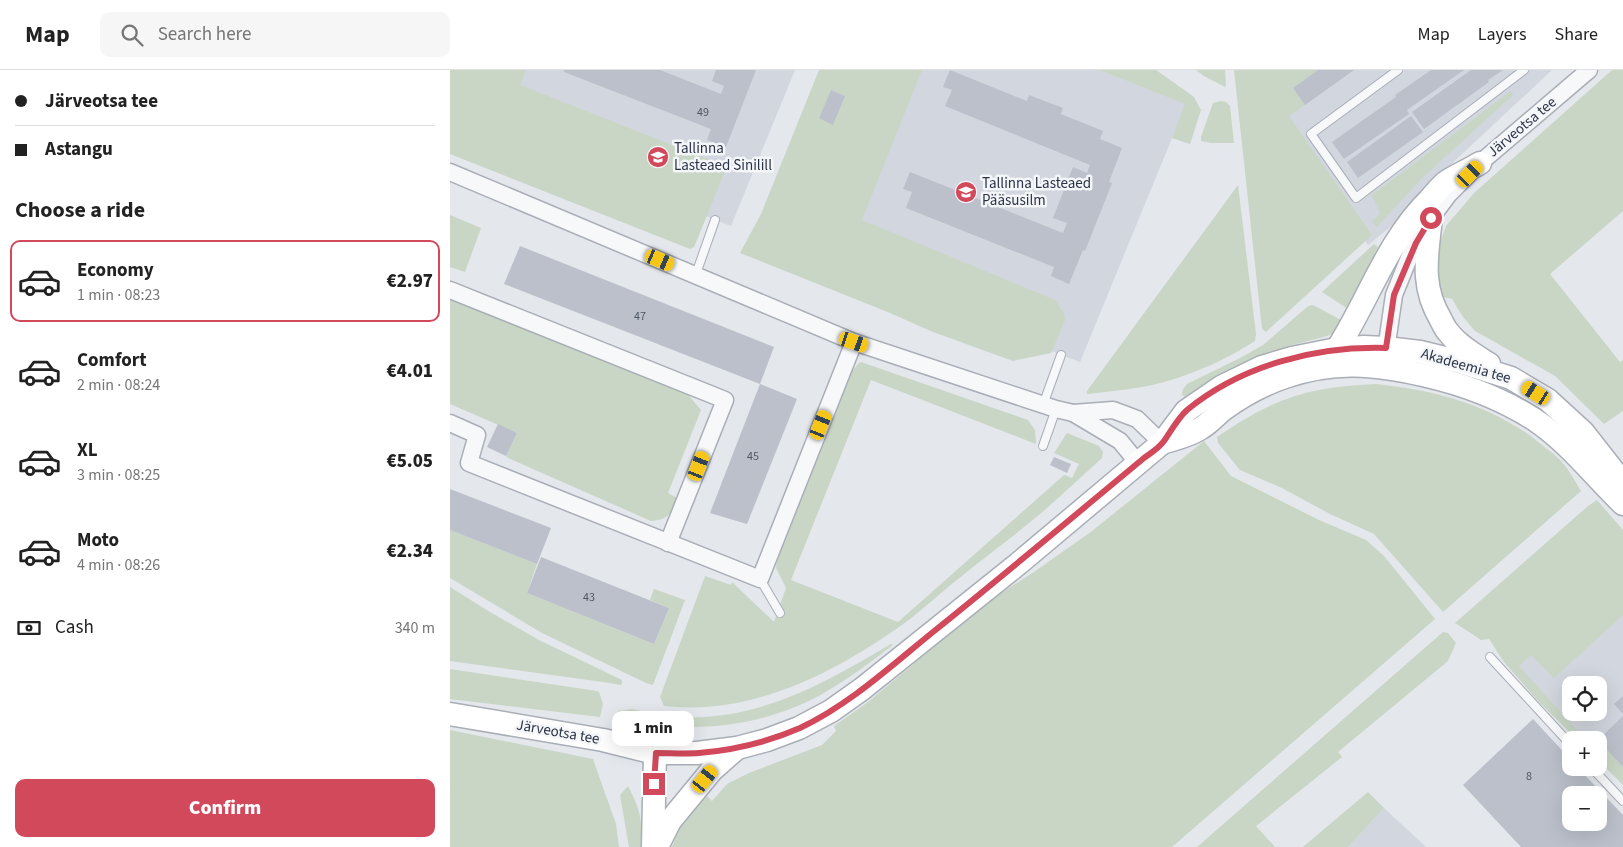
<!DOCTYPE html>
<html lang="en">
<head>
<meta charset="utf-8">
<style>
	body { margin:0; font-family:"Source Sans 3",sans-serif; background:#f6f6f6; color:#222; height:100vh; display:flex; flex-direction:column; font-size:19px; white-space:nowrap }
	* { box-sizing:border-box; margin:0 }
	p { font-size:16px; color:#767676 }
	.icon { flex:none; width:28px; height:28px; fill:none; stroke:currentColor; stroke-width:2; stroke-linecap:round; stroke-linejoin:round }
	.map { position:relative; flex:1; overflow:hidden }
	.side { display:flex; flex-direction:column; background:#fff; width:450px }
	.side>* { flex:none }
	.banner { display:grid; align-content:center; height:110px; padding:0 15px; background:#fff }
	.tools { position:absolute; left:1112px; top:606px; display:grid; gap:10px }
	.tools a { display:grid; place-items:center; width:45px; height:45px; border-radius:10px; background:#fff; box-shadow:0 5px 20px #0002; font-size:25px }
	.end { position:absolute; width:22px; height:22px; margin:-11px; border:6px solid #d1495b; background:#fff; box-shadow:0 0 0 2px #fff }
	.from { border-radius:50% }
	.bubble { position:absolute; height:35px; border-radius:10px; background:#fff; box-shadow:0 5px 20px #0002; font-size:16px; font-weight:800; line-height:35px; text-align:center }
	.car { position:absolute; width:15px; height:30px; margin:-15px -8px; border-radius:6px; box-shadow:0 0 4px 1px #0007; background:linear-gradient(#f5c518 24%,#345 0 40%,#f5c518 0 76%,#345 0 86%,#f5c518 0) }
	.banner b { display:flex; align-items:center; gap:18px; height:48px; font-size:19px }
	.banner b+b { border-top:1px solid #e0e0e0 }
	.banner i { width:12px; height:12px; background:#222 }
	ul { padding:0; list-style:none }
	li { display:flex; align-items:center; gap:15px; height:82px; margin:0 10px 8px; padding:0 5px; border:2px solid transparent; border-radius:10px }
	li div { flex:1 }
	li b { display:block; font-size:19px }
	li em { font-style:normal; font-weight:800 }
	li.current { border-color:#d1495b }
	li>.icon { width:45px; height:45px; stroke-width:1.5 }
	h2 { padding:0 15px; font-size:22px; line-height:60px }
	.pay { display:flex; align-items:center; gap:12px; height:55px; padding:0 15px; font-size:19px }
	.pay p { margin-inline-start:auto }
	.cta { display:flex; gap:10px; margin-top:auto; padding:10px 15px }
	.cta a { flex:1; height:58px; border-radius:10px; background:#d1495b; color:#fff; font-size:20px; font-weight:800; line-height:58px; text-align:center }
	header { display:flex; align-items:center; gap:30px; box-sizing:border-box; height:70px; padding:0 25px; background:#fff; border-bottom:1px solid #e0e0e0 }
	header strong { font-size:24px }
	nav { display:flex; gap:28px; margin-inline-start:auto; font-size:18px }
	.search { width:350px; height:45px; background:#f6f6f6; display:flex; align-items:center; gap:12px; box-sizing:border-box; padding:0 18px; border-radius:10px; color:#767676; font-size:19px }
	main { display:flex; flex:1; min-height:0 }
	.map>svg:first-child { display:block }
	.built { fill:#d2d6de; fill-rule:evenodd }
	.green { fill:#c9d6c5; fill-rule:evenodd }
	.building { fill:#bbc0ca; fill-rule:evenodd }
	.lines { fill:none; stroke-linecap:round; stroke-linejoin:round }
	.lane-casing { stroke:#a9aeb7; stroke-width:10 }
	.street-casing { stroke:#a9aeb7; stroke-width:19 }
	.secondary-casing { stroke:#a9aeb7; stroke-width:25 }
	.lane { stroke:#f7f8fa; stroke-width:8 }
	.street { stroke:#f7f8fa; stroke-width:16 }
	.secondary { stroke:#fff; stroke-width:22 }
	.route { stroke:#d1495b; stroke-width:6 }
	.labels { text-anchor:middle; dominant-baseline:central; stroke-width:5; stroke-linejoin:round; paint-order:stroke }
	.number-label { font-size:12px; fill:#4f5766 }
	.street-label { font-size:15px; fill:#2b3445; stroke:#f4f6f9 }
	.poi-label { font-size:15px; fill:#2b3445; stroke:#f4f6f9; text-anchor:start }
</style>
</head>
<body>
<header>
<strong>Map</strong>
<div class="search"><svg class="icon" aria-label="search" viewBox="0 0 24 24"><circle cx="10" cy="10" r="6"/><path d="M15 15l6 6"/></svg>Search here</div>
<nav><a>Map</a><a>Layers</a><a>Share</a></nav>
</header>
<main>
<section class="side">
<div class="banner">
<b><i class="from"></i>Järveotsa tee</b>
<b><i></i>Astangu</b>
</div>
<h2>Choose a ride</h2>
<ul>
<li class="current"><svg class="icon" aria-label="car" viewBox="0 0 24 24"><path d="M5 17H2v-5l4-1 3-4h7l3 4 3 1v5h-3M9 17h6M6 11h13"/><circle cx="7" cy="17" r="2"/><circle cx="17" cy="17" r="2"/></svg><div><b>Economy</b><p>1 min · 08:23</p></div><em>€2.97</em></li>
<li><svg class="icon" aria-label="car" viewBox="0 0 24 24"><path d="M5 17H2v-5l4-1 3-4h7l3 4 3 1v5h-3M9 17h6M6 11h13"/><circle cx="7" cy="17" r="2"/><circle cx="17" cy="17" r="2"/></svg><div><b>Comfort</b><p>2 min · 08:24</p></div><em>€4.01</em></li>
<li><svg class="icon" aria-label="car" viewBox="0 0 24 24"><path d="M5 17H2v-5l4-1 3-4h7l3 4 3 1v5h-3M9 17h6M6 11h13"/><circle cx="7" cy="17" r="2"/><circle cx="17" cy="17" r="2"/></svg><div><b>XL</b><p>3 min · 08:25</p></div><em>€5.05</em></li>
<li><svg class="icon" aria-label="car" viewBox="0 0 24 24"><path d="M5 17H2v-5l4-1 3-4h7l3 4 3 1v5h-3M9 17h6M6 11h13"/><circle cx="7" cy="17" r="2"/><circle cx="17" cy="17" r="2"/></svg><div><b>Moto</b><p>4 min · 08:26</p></div><em>€2.34</em></li>
</ul>
<div class="pay"><svg class="icon" aria-label="cash" viewBox="0 0 24 24"><path d="M3 7h18v10H3z"/><circle cx="12" cy="12" r="2"/></svg>Cash<p>340 m</p></div>
<div class="cta"><a>Confirm</a></div>
</section>
<div class="map">
<svg width="1173" height="777" viewBox="0 0 1173 777">
	<rect width="100%" height="100%" fill="#e4e7ec"/>
	<g class="built">
		<path d="M0 0H345L281 156 215 130Z"/>
		<path d="M381 0H649L736 34 630 292 313 171Z"/>
		<path d="M798 0H1102L982 112 938 159 918 175Z"/>
		<path d="M1173 501V710L1149 684V670H1136L1068 596ZM1121 615H1149V642H1121Z"/>
		<path d="M934 738 976 777H898Z"/>
	</g>
	<g class="green">
		<path d="M0 0H76L70 15 270 94 273 97 274 104 244 177 240 179 0 84Z"/>
		<path d="M369 0H472L412 150 605 230 614 243 615 250 601 283 563 291 483 262 440 243 290 183 311 144ZM381 20 395 26 383 54 369 48Z"/>
		<path d="M649 0H706L744 27 751 40 740 74 722 68 735 34Z"/>
		<path d="M746 0H775L776 15 775 17 754 6Z"/>
		<path d="M784 0H868L843 18 855 35 839 46 922 165 816 262 812 259Z"/>
		<path d="M1162 0H1173V141L1100 204 1170 292 1173 290V341L1154 354 1105 306 1025 261 1013 247 1002 229 989 226 986 183 996 156 1024 123Z"/>
		<path d="M1061 21 1063 25 973 107 927 157 922 151 930 144 922 125Z"/>
		<path d="M771 31 776 32 780 36 784 73H761L751 71V67L763 33Z"/>
		<path d="M788 115 806 264 805 271C777 289 746 303 714 312 689 319 663 321 637 324V321Z"/>
		<path d="M0 145 31 158 15 202 0 197Z"/>
		<path d="M924 174 928 177 898 239 872 222Z"/>
		<path d="M0 224 230 315 251 340 218 423 227 428C221 443 219 450 201 451L58 388 56 386 67 363 0 334Z"/>
		<path d="M861 235 865 236 893 251 886 262 877 266 842 275 804 288 774 303 736 328 732 325 733 319 737 314 792 287 813 275 857 237Z"/>
		<path d="M411 292 578 350 585 360 586 374 421 310 341 510 448 552 614 405 622 408 629 394 604 383 617 363 649 376 653 382 652 388C631 407 611 426 590 444 565 465 539 484 513 505 492 521 473 540 452 555 383 604 300 646 214 636L210 627 255 506 281 515 282 512 324 552 336 518 326 498 327 491 402 301 408 294Z"/>
		<path d="M926 314C984 320 1038 334 1086 370 1094 377 1105 384 1112 392 1119 400 1125 411 1131 421L993 542 924 464 880 444 832 418 790 400 768 373 767 367C824 328 858 317 926 314Z"/>
		<path d="M754 371 781 406 869 450 916 470 934 486 985 549 722 777H222L230 757 254 723 262 731 277 714 299 703 372 675 386 661 384 656 418 632 540 530 584 502 642 461Z"/>
		<path d="M1147 430 1173 460V545L1104 608 1081 585 1069 596 1136 670H1127L1087 630 1054 592 1039 569 1031 570 1005 553 1138 436Z"/>
		<path d="M0 460 87 494 77 523 204 574 219 538 200 530 204 519 235 530 203 615 196 613 92 563 0 508Z"/>
		<path d="M0 517 40 542 89 570 172 610V613L171 615 153 612 0 591Z"/>
		<path d="M993 562 998 563 1006 573 998 591 888 682 892 687 806 756 825 777H747Z"/>
		<path d="M441 574 443 575C421 592 398 609 374 623 334 646 287 657 241 657 215 658 190 653 165 649L168 641 182 639C198 642 215 646 231 647 309 651 377 612 441 574Z"/>
		<path d="M0 599 147 621 149 622 153 634 150 647 0 629Z"/>
		<path d="M0 660 143 689 166 754 169 777H0Z"/>
		<path d="M1149 671 1173 697V715L1149 691Z"/>
		<path d="M178 716C191 741 192 749 191 777H179L170 725Z"/>
		<path d="M918 722 934 738 898 777H853Z"/>
	</g>
	<g class="building">
		<path d="M114 0H210L271 24 274 16 262 11 266 0H306L276 77 257 70 261 59 114 2Z"/>
		<path d="M500 0 577 31 579 25 613 38 611 44 653 61 650 69 672 78 659 112 662 113 635 181 633 180 619 214 601 206 604 197 456 138 462 122 453 119 460 102 613 163 617 153 603 148 623 97 637 103 640 95 495 36 502 20 493 17Z"/>
		<path d="M868 0H904L855 35 843 18Z"/>
		<path d="M981 0H1014L957 40 959 44 894 89 882 72 946 27 945 25Z"/>
		<path d="M1021 0H1053L1038 10 1039 12 974 59 962 42Z"/>
		<path d="M381 20 395 26 383 55 369 48Z"/>
		<path d="M961 46 973 62 908 108 897 92Z"/>
		<path d="M70 176 324 277 310 314 54 214Z"/>
		<path d="M310 314 347 329 297 454 260 443Z"/>
		<path d="M48 354 67 363 56 386 37 377Z"/>
		<path d="M604 387 621 394 617 403 600 395Z"/>
		<path d="M0 419 101 458 87 494 0 460Z"/>
		<path d="M91 487 219 538 204 574 77 523Z"/>
		<path d="M1173 626V644L1164 634Z"/>
		<path d="M1173 646V697L1149 671V669Z"/>
		<path d="M1083 649 1121 690V698H1128L1173 745V777H1071L1013 715ZM1121 725H1149V752H1121Z"/>
	</g>
	<g class="lines">
		<g class="lane-casing">
			<g id="lane">
				<path d="M948 0 861 64 906 128 1074 0"/>
				<path d="M246 204 265 150"/>
				<path d="M593 335 611 285"/>
				<path d="M593 376 606 339"/>
				<path d="M310 509 330 543"/>
				<path d="M1040 587 1121 675"/>
				<path d="M1142 698 1173 731"/>
			</g>
		</g>
		<g class="street-casing">
			<g id="street">
				<path d="M0 102 404 272 606 339 623 343 663 340 687 349 712 373"/>
				<path d="M0 220 275 330 218 473"/>
				<path d="M935 287 944 225 965 173 981 148 999 124 1030 93 1139 0"/>
				<path d="M623 343 670 371 688 393"/>
				<path d="M0 353 27 365 19 393 310 509 404 272"/>
			</g>
		</g>
		<g class="secondary-casing">
			<g id="secondary">
				<path d="M981 148C977 186 970 215 991 250 993 254 995 259 999 263 1009 276 1025 285 1039 294"/>
				<path d="M887 279C919 229 937 171 980 129 985 123 990 117 996 112 1006 105 1019 100 1030 93"/>
				<path d="M712 373C724 369 740 366 751 358 760 353 766 345 774 339 792 326 814 314 835 307 884 290 924 294 973 305 1013 314 1051 328 1085 350 1119 373 1144 406 1173 434"/>
				<path d="M0 644 153 670 205 683H247L287 678 317 670 349 658 381 641 412 619 568 494 712 373 736 341 771 317 812 297 842 288 887 279 914 277 936 278 970 282 1007 291 1061 308 1098 330 1133 362 1173 413"/>
				<path d="M203 777 205 683"/>
				<path d="M207 777 220 751 262 700 287 678"/>
			</g>
		</g>
		<use href="#lane" class="lane"/>
		<use href="#street" class="street"/>
		<use href="#secondary" class="secondary"/>
	</g>
	<g class="lines">
		<path class="route" d="M204 714 206 683C220 683 235 684 249 683 283 680 318 672 350 658 399 635 441 596 483 562 554 505 624 446 694 388 701 383 709 378 714 371 721 361 728 348 737 340 792 295 866 276 936 278L944 225 966 173 981 148"/>
	</g>
	<defs>
		<g id="school-disc" transform="scale(1.125)"><circle r="9.5" fill="#d1495b" stroke="#f4f6f9"/><path d="M0-5L7-2L0 1L-7-2ZM-4 1L0 2.5L4 1V4Q0 6-4 4Z" fill="#fff"/></g>
	</defs>
	<g fill-rule="evenodd">
		<use href="#school-disc" x="208" y="87"/>
		<use href="#school-disc" x="516" y="122"/>
	</g>
	<g class="labels">
		<g class="number-label">
			<text x="253" y="42">49</text>
			<text x="190" y="246">47</text>
			<text x="303" y="386">45</text>
			<text x="139" y="527">43</text>
			<text x="1079" y="706">8</text>
		</g>
		<g class="street-label">
			<text transform="translate(1072 57) rotate(-40)">Järveotsa tee</text>
			<text transform="translate(1016 296) rotate(16)">Akadeemia tee</text>
			<text transform="translate(108 662) rotate(10)">Järveotsa tee</text>
		</g>
		<g class="poi-label">
			<text x="224" y="78">Tallinna<tspan x="224" dy="17">Lasteaed Sinilill</tspan></text>
			<text x="532" y="113">Tallinna Lasteaed<tspan x="532" dy="17">Pääsusilm</tspan></text>
		</g>
	</g>
</svg>
<div class="tools">
<a><svg class="icon" aria-label="locate" viewBox="0 0 24 24"><circle cx="12" cy="12" r="6"/><path d="M12 2v4M12 18v4M2 12h4M18 12h4"/></svg></a>
<a>+</a>
<a>−</a>
</div>
<i class="end from" style="left:981px;top:148px"></i>
<i class="end" style="left:204px;top:714px"></i>
<div class="bubble" style="left:162px;top:641px;width:82px">1 min</div>
<i class="car" style="left:1020px;top:104px;rotate:45deg"></i>
<i class="car" style="left:210px;top:190px;rotate:113deg"></i>
<i class="car" style="left:404px;top:272px;rotate:109deg"></i>
<i class="car" style="left:1086px;top:323px;rotate:302deg"></i>
<i class="car" style="left:371px;top:355px;rotate:22deg"></i>
<i class="car" style="left:249px;top:396px;rotate:21deg"></i>
<i class="car" style="left:255px;top:709px;rotate:39deg"></i>
</div>
</main>
</body>
</html>
